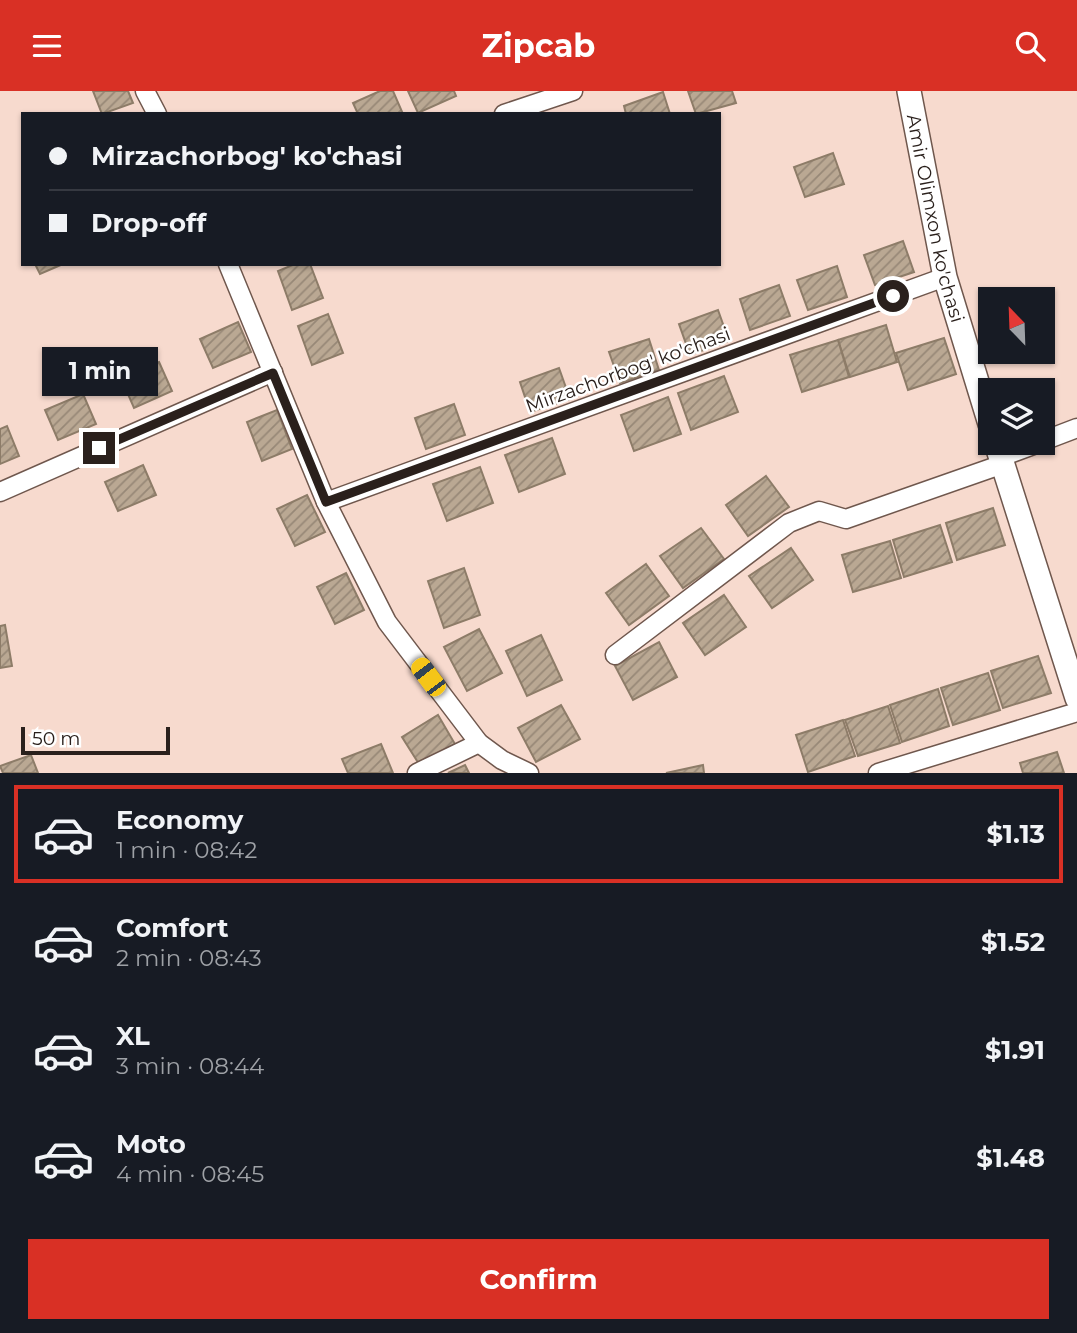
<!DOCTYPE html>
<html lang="en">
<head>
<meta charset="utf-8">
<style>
	body { margin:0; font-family:Montserrat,sans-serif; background:#242831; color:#f1f3f6; height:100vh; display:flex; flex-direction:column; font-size:26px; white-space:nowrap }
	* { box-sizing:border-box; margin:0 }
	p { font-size:23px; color:#9ea1a6 }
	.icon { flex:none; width:38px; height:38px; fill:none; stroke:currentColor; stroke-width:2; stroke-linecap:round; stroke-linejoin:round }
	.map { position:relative; height:682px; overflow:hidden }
	.drawer { display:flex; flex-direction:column; background:#171b24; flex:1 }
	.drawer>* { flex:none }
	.top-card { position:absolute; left:21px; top:21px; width:700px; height:154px; border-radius:0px; box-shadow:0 2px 5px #0004; display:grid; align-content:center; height:154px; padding:0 28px; background:#171b24 }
	.needle { width:46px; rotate:337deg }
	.controls { position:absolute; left:978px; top:196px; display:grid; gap:14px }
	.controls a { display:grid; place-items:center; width:77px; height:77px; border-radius:0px; background:#171b24; box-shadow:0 2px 5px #0004; font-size:35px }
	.scale { position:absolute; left:21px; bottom:18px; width:149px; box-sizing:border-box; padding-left:7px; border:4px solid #2a201c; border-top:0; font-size:19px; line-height:24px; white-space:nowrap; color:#2a201c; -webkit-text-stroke:5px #fff; paint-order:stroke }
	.end { position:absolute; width:32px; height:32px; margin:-16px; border:9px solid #2a201c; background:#fff; box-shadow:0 0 0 4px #fff }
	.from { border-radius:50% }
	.bubble { position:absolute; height:49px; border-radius:0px; background:#171b24; box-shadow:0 2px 5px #0004; font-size:23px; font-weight:700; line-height:49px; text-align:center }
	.car { position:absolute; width:21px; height:42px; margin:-21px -10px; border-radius:9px; box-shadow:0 0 5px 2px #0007; background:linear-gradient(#f5c518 24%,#345 0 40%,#f5c518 0 76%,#345 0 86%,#f5c518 0) }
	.top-card b { display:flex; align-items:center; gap:24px; height:66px; font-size:26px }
	.top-card b+b { border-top:2px solid #363941 }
	.top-card i { width:18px; height:18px; background:#f1f3f6 }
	ul { padding:12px 0 0; list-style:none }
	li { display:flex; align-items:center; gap:21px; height:98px; margin:0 14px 10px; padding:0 14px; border:4px solid transparent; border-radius:0px }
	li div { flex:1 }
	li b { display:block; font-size:26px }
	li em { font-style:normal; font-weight:700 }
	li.selected { border-color:#d93025 }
	li>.icon { width:63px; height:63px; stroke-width:1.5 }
	.button { display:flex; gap:14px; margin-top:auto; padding:14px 28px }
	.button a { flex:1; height:80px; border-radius:0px; background:#d93025; color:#fff; font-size:28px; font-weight:700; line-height:80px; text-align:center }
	header { display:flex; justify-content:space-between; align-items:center; height:91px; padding:0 28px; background:#d93025; color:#fff; font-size:32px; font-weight:700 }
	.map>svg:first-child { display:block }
	.building { fill:url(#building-hatch); stroke:#8d7c68; stroke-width:2 }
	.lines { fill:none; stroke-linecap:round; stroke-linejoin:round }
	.minor-casing { stroke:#6f574d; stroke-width:21 }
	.tertiary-casing { stroke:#6f574d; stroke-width:26 }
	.minor { stroke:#fff; stroke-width:18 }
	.tertiary { stroke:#fff; stroke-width:23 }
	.route { stroke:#2a201c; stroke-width:9 }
	.labels { text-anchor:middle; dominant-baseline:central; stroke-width:5; stroke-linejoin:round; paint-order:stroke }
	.street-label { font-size:19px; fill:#2a201c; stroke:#fff }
</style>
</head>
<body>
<header><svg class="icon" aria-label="menu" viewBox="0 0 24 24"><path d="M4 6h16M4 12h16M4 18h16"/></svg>Zipcab<svg class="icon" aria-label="search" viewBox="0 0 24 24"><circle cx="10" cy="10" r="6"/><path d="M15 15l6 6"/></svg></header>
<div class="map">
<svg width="1077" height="682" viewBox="0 0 1077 682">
	<defs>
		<pattern id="building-hatch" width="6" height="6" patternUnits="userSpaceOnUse" patternTransform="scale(1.75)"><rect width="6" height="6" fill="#baa893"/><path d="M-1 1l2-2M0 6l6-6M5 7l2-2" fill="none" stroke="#978877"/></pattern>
	</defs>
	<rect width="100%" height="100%" fill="#f7dace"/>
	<g class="building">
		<path d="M93 0H128L133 12 102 23Z"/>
		<path d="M380 0H393L403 23H358L353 12Z"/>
		<path d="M408 0H454L456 5 418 22Z"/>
		<path d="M688 0H732L736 12 696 23Z"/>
		<path d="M663 1 670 23H626L624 15Z"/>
		<path d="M833 62 844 93 805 106 794 76Z"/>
		<path d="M903 150 914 181 875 194 864 164Z"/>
		<path d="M35 173H63L40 183Z"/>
		<path d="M295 173H310L323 207 292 219 278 180Z"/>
		<path d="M837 175 847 206 808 219 797 189Z"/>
		<path d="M779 194 790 225 750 239 740 208Z"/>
		<path d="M718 219 729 250 690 264 679 233Z"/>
		<path d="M328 223 343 262 312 274 298 235Z"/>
		<path d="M238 231 251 261 213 277 200 248Z"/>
		<path d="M886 234 897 271 850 286 838 249Z"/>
		<path d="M944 247 956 283 908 299 896 262Z"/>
		<path d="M649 248 659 279 620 292 609 261Z"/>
		<path d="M838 249 849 286 802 301 790 264Z"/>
		<path d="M159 271 172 300 134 317 121 287Z"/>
		<path d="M559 277 570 308 530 321 520 291Z"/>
		<path d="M724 285 738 321 691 339 678 302Z"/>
		<path d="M83 303 96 333 58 349 45 319Z"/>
		<path d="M668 306 681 343 634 360 621 324Z"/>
		<path d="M454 313 465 344 426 358 415 327Z"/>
		<path d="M277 319 292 358 262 370 247 331Z"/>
		<path d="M7 335 19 365 0 373V338Z"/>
		<path d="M552 347 565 383 519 401 505 364Z"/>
		<path d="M143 374 156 404 118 420 105 391Z"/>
		<path d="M480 376 493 412 447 430 433 393Z"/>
		<path d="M766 385 789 416 748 445 726 414Z"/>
		<path d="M307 404 325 441 295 455 277 418Z"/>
		<path d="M993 417 1005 454 957 469 946 432Z"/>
		<path d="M940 434 952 471 904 486 893 449Z"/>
		<path d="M701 437 724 468 683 497 660 465Z"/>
		<path d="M890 450 901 487 853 501 842 464Z"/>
		<path d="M791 457 813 489 772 517 749 485Z"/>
		<path d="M646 473 669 505 629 534 606 502Z"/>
		<path d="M464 477 480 524 444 537 428 490Z"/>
		<path d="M346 482 364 519 335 533 317 496Z"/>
		<path d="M724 504 746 536 705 564 683 532Z"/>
		<path d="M5 534 12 575 0 577V535Z"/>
		<path d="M479 538 502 582 467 600 444 556Z"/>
		<path d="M541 544 562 589 527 605 506 560Z"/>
		<path d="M659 551 677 586 633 609 615 575Z"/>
		<path d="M1038 565 1051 602 1003 617 991 580Z"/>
		<path d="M988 582 1000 619 953 634 941 597Z"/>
		<path d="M938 598 949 635 902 651 890 614Z"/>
		<path d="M561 614 580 648 536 671 518 637Z"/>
		<path d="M888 615 900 652 858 665 845 629Z"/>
		<path d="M438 624 455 653 419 673 402 646Z"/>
		<path d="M843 629 855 665 808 681 796 644Z"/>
		<path d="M381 653 393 682H348L342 668Z"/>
		<path d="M1057 661 1064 682H1023L1020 672Z"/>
		<path d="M31 664 38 682H3L0 675Z"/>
		<path d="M465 674 469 682H448Z"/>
		<path d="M703 674 704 682H666Z"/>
	</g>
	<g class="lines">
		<g class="minor-casing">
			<g id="minor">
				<path d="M145 0 157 23"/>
				<path d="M504 23 573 0"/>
				<path d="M228 173 326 411 387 531 479 652 502 669 529 682"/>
				<path d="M1043 350 1077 337"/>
				<path d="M1001 366 1039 352"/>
				<path d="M0 401 273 281"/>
				<path d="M326 411 945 186"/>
				<path d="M615 564 789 432 819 420 846 428 1003 373"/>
				<path d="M417 682 479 652"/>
				<path d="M878 682 1077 621"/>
			</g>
		</g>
		<g class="tertiary-casing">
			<g id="tertiary">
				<path id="s1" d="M909 0 945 186 990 333"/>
				<path d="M996 352 1077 607"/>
			</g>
		</g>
		<use href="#minor" class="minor"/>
		<use href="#tertiary" class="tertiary"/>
	</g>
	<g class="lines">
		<path class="route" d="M99 357 273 282 326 411 893 205"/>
	</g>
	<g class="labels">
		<g class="street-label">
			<text stroke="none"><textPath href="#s1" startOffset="130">Amir Olimxon ko'chasi</textPath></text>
			<text transform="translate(628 279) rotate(-20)">Mirzachorbog' ko'chasi</text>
		</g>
	</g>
</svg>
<div class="controls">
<a><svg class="needle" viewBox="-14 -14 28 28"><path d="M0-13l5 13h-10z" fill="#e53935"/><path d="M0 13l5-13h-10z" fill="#9ea1a6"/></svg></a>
<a><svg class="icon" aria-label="layers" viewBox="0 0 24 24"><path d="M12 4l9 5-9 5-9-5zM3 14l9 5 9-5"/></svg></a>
</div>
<div class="scale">50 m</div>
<i class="end from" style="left:893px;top:205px"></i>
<i class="end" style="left:99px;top:357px"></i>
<div class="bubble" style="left:42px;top:256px;width:116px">1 min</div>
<i class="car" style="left:428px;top:586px;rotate:323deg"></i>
<div class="top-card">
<b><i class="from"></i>Mirzachorbog' ko'chasi</b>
<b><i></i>Drop-off</b>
</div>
</div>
<section class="drawer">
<ul>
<li class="selected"><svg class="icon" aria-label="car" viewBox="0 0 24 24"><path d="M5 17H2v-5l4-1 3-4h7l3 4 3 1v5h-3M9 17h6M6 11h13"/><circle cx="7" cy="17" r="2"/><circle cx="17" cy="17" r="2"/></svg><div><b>Economy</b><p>1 min · 08:42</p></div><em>$1.13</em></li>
<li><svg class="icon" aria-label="car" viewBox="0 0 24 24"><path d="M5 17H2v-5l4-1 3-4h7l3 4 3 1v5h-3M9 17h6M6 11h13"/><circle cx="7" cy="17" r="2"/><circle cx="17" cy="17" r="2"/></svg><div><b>Comfort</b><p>2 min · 08:43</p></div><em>$1.52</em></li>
<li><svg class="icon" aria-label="car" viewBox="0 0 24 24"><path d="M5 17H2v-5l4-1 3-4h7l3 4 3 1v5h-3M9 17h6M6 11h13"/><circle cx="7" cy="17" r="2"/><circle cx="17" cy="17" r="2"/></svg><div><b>XL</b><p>3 min · 08:44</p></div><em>$1.91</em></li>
<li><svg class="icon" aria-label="car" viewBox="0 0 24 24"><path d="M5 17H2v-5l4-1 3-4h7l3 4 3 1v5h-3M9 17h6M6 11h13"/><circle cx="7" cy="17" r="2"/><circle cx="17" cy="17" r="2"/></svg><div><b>Moto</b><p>4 min · 08:45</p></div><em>$1.48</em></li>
</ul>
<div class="button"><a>Confirm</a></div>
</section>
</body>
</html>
